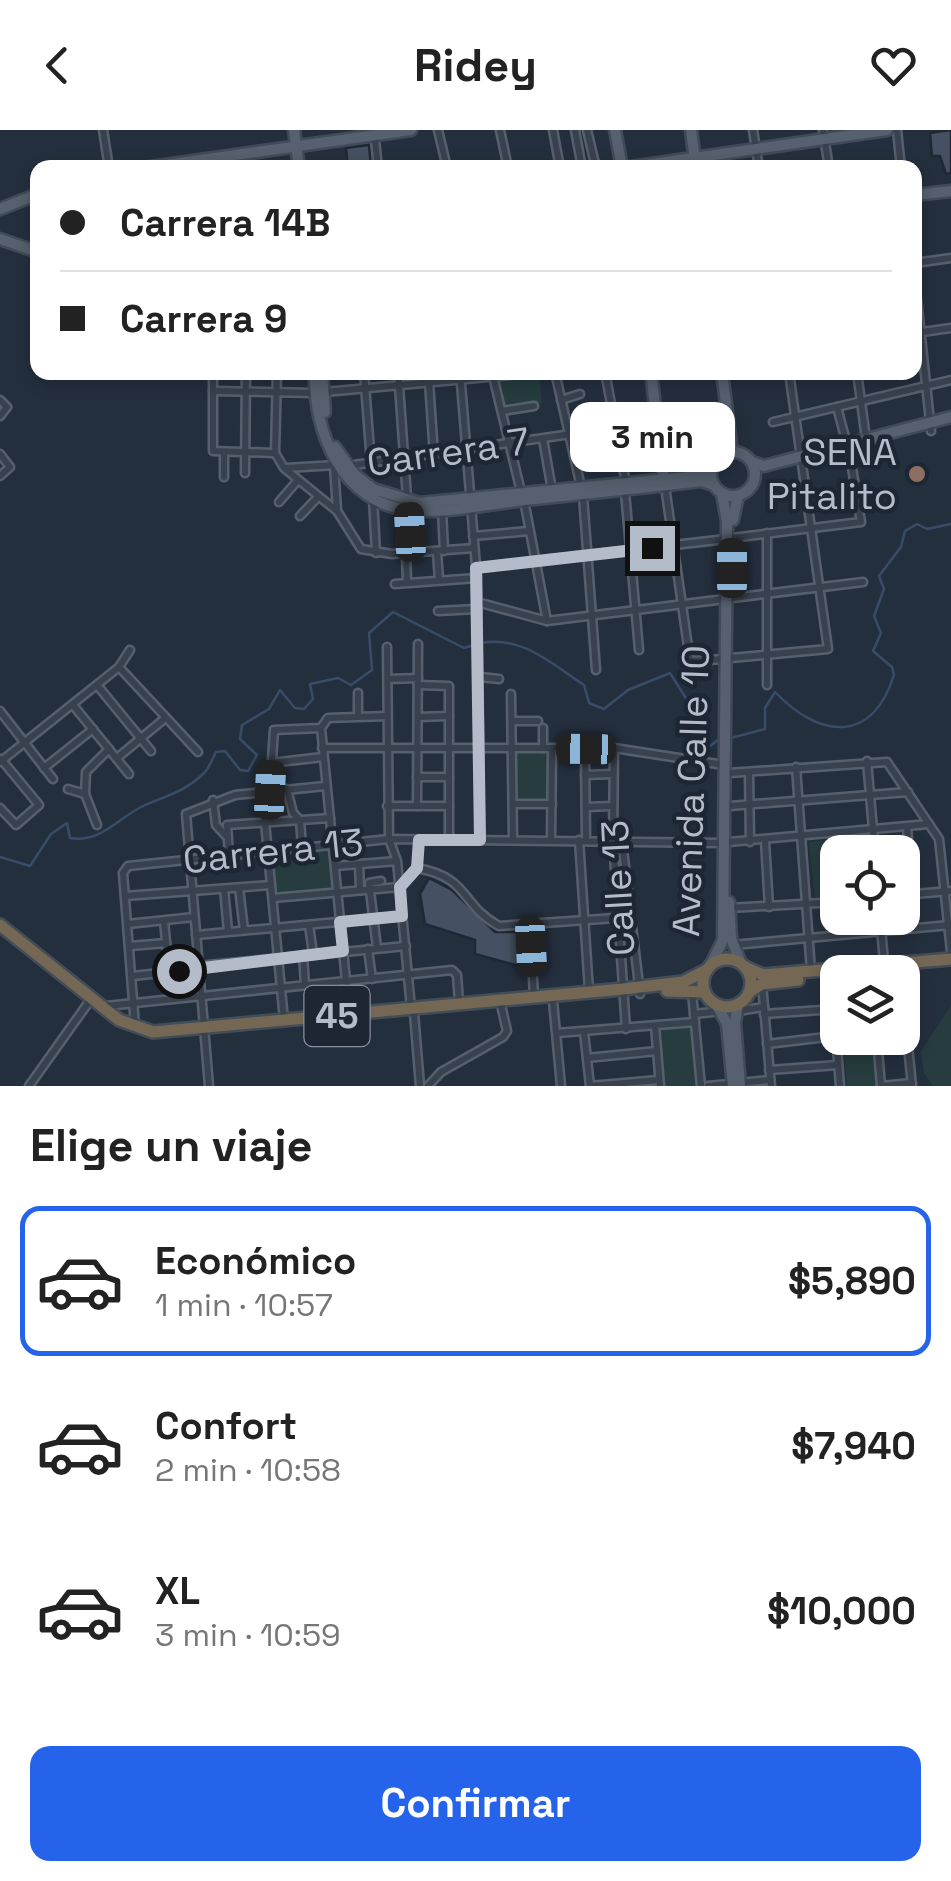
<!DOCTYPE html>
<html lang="es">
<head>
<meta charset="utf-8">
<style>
	body { margin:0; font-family:"Space Grotesk",sans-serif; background:#f6f6f6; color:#222; height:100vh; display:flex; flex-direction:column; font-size:38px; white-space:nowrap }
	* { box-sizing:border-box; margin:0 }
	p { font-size:32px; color:#767676 }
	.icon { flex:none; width:55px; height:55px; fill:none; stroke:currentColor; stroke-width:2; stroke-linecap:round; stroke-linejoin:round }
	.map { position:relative; height:956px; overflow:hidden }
	.sheet { display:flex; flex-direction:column; background:#fff; flex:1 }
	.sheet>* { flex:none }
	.hud { position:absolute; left:30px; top:30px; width:892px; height:220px; border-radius:20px; box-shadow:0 5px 15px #0003; display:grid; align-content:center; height:220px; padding:0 30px; background:#fff }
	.tools { position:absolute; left:820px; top:705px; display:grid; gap:20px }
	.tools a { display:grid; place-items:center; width:100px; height:100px; border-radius:20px; background:#fff; box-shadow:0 5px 15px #0003; font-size:50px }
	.end { position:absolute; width:45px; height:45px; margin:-22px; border:12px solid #b4bcc9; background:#111; box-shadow:0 0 0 5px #111 }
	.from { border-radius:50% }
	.bubble { position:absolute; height:70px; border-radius:20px; background:#fff; box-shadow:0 5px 15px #0003; font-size:32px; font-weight:800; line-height:70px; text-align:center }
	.car { position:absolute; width:30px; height:60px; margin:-30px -15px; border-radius:12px; box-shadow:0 0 8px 2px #0007; background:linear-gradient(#222 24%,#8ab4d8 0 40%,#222 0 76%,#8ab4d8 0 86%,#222 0) }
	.hud b { display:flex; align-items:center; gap:35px; height:95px; font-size:38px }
	.hud b+b { border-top:2px solid #e0e0e0 }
	.hud i { width:25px; height:25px; background:#222 }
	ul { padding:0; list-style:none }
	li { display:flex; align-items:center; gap:30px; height:150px; margin:0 20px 15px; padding:0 10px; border:5px solid transparent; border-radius:20px }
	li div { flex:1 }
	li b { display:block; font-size:38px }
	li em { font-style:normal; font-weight:800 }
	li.current { border-color:#2563eb }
	li>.icon { width:90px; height:90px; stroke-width:1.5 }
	h2 { padding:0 30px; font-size:45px; line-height:120px }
	.action { display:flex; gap:20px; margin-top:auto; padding:20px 30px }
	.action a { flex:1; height:115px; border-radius:20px; background:#2563eb; color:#fff; font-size:40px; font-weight:800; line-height:115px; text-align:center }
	header { display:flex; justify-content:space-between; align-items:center; height:130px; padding:0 30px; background:#fff; font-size:45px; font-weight:800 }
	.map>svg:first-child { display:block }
	.green { fill:#263c3f }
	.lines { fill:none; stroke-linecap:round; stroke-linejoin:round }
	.stream { stroke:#394c67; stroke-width:2.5 }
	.building { fill:#455162; stroke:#1f2835; stroke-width:2.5 }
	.minor-casing { stroke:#565f6c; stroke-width:11 }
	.major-casing { stroke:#414a57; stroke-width:15 }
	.highway-casing { stroke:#434c59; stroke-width:16 }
	.minor { stroke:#38414e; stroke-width:6 }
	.major { stroke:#56606e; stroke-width:10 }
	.highway { stroke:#746855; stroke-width:11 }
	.route { stroke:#b4bcc9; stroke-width:12 }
	.education-dot { fill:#8d6e63; stroke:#1d2633; stroke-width:4 }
	.labels { text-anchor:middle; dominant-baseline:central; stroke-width:9; stroke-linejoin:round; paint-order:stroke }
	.shield { fill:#1d2633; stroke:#878f9c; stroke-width:2.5 }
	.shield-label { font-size:35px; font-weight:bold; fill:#b4bcc9 }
	.street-label { font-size:38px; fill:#b4bcc9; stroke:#1d2633 }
	.poi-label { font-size:38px; fill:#b4bcc9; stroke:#1d2633; text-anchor:end }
</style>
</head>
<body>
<header><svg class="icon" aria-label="back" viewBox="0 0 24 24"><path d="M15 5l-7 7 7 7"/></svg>Ridey<svg class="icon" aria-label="heart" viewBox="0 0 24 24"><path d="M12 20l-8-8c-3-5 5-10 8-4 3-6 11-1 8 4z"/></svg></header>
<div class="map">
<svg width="951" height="956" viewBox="0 0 951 956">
	<rect width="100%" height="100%" fill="#242f3e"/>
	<g class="green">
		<path d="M539 244 542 273 505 278 498 249Z"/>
		<path d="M517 620H549V671L517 672Z"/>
		<path d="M865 706 866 722H838L837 766 815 767 809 712Z"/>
		<path d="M330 719 334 759 275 765 271 724Z"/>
		<path d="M951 876V956H933L924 943 921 921Z"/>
		<path d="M693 894 698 956H662L657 897Z"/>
		<path d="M843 908H874L878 956H847Z"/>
	</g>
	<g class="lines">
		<g class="stream">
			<path d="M481 513C522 505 553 535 584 555L589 573 604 579 628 560 670 543 694 581 697 615 704 621 719 609"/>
			<path d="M727 609 765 599V578L775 562C819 608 872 615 894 545L892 537 873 521 881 503 874 486 884 459 879 446 901 417 905 401 917 394 927 399 951 394"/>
			<path d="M0 727 30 736 51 704 67 693 70 708C100 713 116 690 141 677 165 666 185 662 204 643 210 637 212 629 216 622L225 621 240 640 248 641 257 625 240 609 242 595 269 579 280 560 295 578 304 579 313 569 310 554 338 548 351 555 372 540 369 503 393 482 464 518 474 515"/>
		</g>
	</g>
	<g class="building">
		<path d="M951 0V43L946 44 940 26H932L930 3Z"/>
		<path d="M369 15 371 38H348L346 18Z"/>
		<path d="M429 748 452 760 495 802H523L526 838 475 824V810L425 794 420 764Z"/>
	</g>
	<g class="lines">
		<g class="minor-casing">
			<g id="minor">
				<path d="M103 0 109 38"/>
				<path d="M374 0 378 38"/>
				<path d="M438 0 447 38"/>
				<path d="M500 0 508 38"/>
				<path d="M553 0 560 38"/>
				<path d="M575 0 582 38"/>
				<path d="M587 0 596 38"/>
				<path d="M753 0 759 38"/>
				<path d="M823 0 829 38"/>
				<path d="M897 0 901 38"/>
				<path d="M915 133 951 128"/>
				<path d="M915 150 931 301"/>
				<path d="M915 203 951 198"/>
				<path d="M213 242V321L275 323"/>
				<path d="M364 242 371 333"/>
				<path d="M398 242 411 423"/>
				<path d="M460 242 477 448 480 710"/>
				<path d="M492 242 521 362"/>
				<path d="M555 242 583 366 596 540"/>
				<path d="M605 242 626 353"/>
				<path d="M857 242 866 309"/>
				<path d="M429 252 434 325"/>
				<path d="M213 261 314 263 543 242"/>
				<path d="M0 270 7 277 0 286"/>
				<path d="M561 270 580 264"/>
				<path d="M837 277 847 315"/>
				<path d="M502 281 534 276"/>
				<path d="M773 292 951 250"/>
				<path d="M543 309 552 360"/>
				<path d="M275 323 284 338 337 381 361 419 392 424 474 418"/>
				<path d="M275 323 277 242"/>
				<path d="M0 324 10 337 0 346"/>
				<path d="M334 336 337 380"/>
				<path d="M347 336 726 282"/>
				<path d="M286 338 336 335"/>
				<path d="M245 343 246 242"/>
				<path d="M224 347V322"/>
				<path d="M665 356 690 531 725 529"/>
				<path d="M625 362 639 520"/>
				<path d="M373 368 376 423"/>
				<path d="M524 370 547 491"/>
				<path d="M279 372 298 350"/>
				<path d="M442 380 444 421"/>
				<path d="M300 386 318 367"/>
				<path d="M767 403V555"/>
				<path d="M473 406 529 401"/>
				<path d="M732 408 861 392 849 320"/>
				<path d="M437 422 439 450"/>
				<path d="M406 424 407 452"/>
				<path d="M476 438 726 409"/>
				<path d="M395 454 477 448"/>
				<path d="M732 468 863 452"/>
				<path d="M477 472 547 491 725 469"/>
				<path d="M438 481 477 479"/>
				<path d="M387 517 389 709 397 731 411 878"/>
				<path d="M731 528 828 519 789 242"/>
				<path d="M119 537 198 622"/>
				<path d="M480 547 499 549"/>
				<path d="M388 549 418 548"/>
				<path d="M97 555 151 621"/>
				<path d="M418 555 449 556V708"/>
				<path d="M511 564 513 710"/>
				<path d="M73 575 129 644"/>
				<path d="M0 581 53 649"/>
				<path d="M358 586V563"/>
				<path d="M418 587 449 586"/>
				<path d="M512 591H538"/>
				<path d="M321 598 350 891"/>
				<path d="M543 598V618"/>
				<path d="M322 618H614L724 635"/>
				<path d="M614 618 613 711 626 899"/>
				<path d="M585 619 586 710"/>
				<path d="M117 628 163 590"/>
				<path d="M867 631 875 722"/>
				<path d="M0 632 119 537 130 520"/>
				<path d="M271 633 323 627"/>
				<path d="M796 637 811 841"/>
				<path d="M44 638 93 599"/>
				<path d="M749 642 750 712"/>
				<path d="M729 643 887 632 939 709 951 822"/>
				<path d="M585 645 613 644"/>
				<path d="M417 647H449"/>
				<path d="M68 659 85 664"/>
				<path d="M287 659 293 683 300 690 302 717"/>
				<path d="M270 660 274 600 321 598 328 588 387 586"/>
				<path d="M262 661 284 890"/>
				<path d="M213 670 216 695 227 707"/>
				<path d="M513 674H552"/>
				<path d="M387 676H449"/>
				<path d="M417 676 418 514"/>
				<path d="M730 676 908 662"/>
				<path d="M586 677 612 676"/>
				<path d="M0 678 16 695 39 675 1 629"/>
				<path d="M97 695 85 664 86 642 109 619"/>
				<path d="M907 697 912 764"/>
				<path d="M551 710 552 618"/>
				<path d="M579 710 589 861"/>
				<path d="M622 711 640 864"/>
				<path d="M765 711 769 777"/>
				<path d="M729 712 929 694"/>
				<path d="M229 724 227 695 330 688"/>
				<path d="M359 734 360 760"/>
				<path d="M335 736 397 731"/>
				<path d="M417 738C471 748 459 774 499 796L630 787"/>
				<path d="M239 758 244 800"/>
				<path d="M224 759 228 801"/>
				<path d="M902 765 951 761"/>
				<path d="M125 766 271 755"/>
				<path d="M273 768 400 757 417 738 419 710"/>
				<path d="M729 778 838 772"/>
				<path d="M880 788 885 842"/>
				<path d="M164 791 169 842"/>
				<path d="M128 794 194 787"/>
				<path d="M309 795 313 824"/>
				<path d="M530 796 534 866"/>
				<path d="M196 805 402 786"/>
				<path d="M733 815 950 795"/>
				<path d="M130 816 166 813"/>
				<path d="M377 818 369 753 381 751"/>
				<path d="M368 819 372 849"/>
				<path d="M303 825 305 855"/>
				<path d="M198 836 406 816"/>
				<path d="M901 840V842"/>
				<path d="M831 841 840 956"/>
				<path d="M132 846 199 839"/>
				<path d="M762 854 771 956"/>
				<path d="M902 855 912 956"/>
				<path d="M692 863 701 956"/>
				<path d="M553 871 561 956"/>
				<path d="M106 876 452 840 457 845 459 872"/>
				<path d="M738 881 764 877"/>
				<path d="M414 883 420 956"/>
				<path d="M694 884 721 881"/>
				<path d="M764 884 836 879"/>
				<path d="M135 896 123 743 128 736 389 709 722 713"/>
				<path d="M655 896 660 956"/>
				<path d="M584 902 590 956"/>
				<path d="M557 903 695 892"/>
				<path d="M877 908 881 956"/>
				<path d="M767 914 835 906"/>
				<path d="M587 928 657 921"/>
				<path d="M769 940 838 935"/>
				<path d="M29 956 91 869"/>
				<path d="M209 956 186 684 235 665 325 656"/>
				<path d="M428 956 441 942 503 907 507 901 501 875"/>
				<path d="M590 956 659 950"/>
				<path d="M708 956 770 950"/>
				<path d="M881 956 912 953"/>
			</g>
		</g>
		<g class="major-casing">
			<g id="major">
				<path d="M294 0 299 38"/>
				<path d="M615 0 622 38"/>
				<path d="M691 0 696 38"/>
				<path d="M144 38 411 0"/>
				<path d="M624 38 887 0"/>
				<path d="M915 65 951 61"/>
				<path d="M0 79 38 64"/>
				<path d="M0 109 38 122"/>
				<path d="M315 242C313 301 342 374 410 380 448 384 487 374 525 370 583 364 642 358 701 351L714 355"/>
				<path d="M322 242 325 282"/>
				<path d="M651 242 664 351"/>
				<path d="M722 242 732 322"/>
				<path d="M335 317 355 345 373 359 420 373 700 346 712 335"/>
				<circle cx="733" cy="344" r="22"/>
				<path d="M752 332 764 336 951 287"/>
				<path d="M733 390 738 366"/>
				<path d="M729 772 731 808 741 834"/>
				<path d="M709 838 723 810 727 391 722 364"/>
				<path d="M716 874 727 894 733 956"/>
				<path d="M738 874 735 893 740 956"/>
			</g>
		</g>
		<g class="highway-casing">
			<g id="highway">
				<path d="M0 795 119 890 153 902 623 859 683 852 707 840"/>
				<circle cx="727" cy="853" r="24"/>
				<path d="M745 837 763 845 951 829"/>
				<path d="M667 861 704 862"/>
				<path d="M749 862 762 854 798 850"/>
			</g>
		</g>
		<use href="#minor" class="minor"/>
		<use href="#major" class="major"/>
		<use href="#highway" class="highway"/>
	</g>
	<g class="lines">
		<path class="route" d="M179 841 343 821 340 792 402 786 400 757 417 738 419 710H480L476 438 652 418"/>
	</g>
	<circle class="education-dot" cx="917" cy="344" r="10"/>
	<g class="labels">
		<rect class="shield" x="304.5" y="856" width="65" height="60" rx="8"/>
		<g class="shield-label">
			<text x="337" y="886">45</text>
		</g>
		<g class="street-label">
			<text transform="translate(448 322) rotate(-8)">Carrera 7</text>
			<text transform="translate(691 661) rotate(-88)">Avenida Calle 10</text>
			<text transform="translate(273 721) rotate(-6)">Carrera 13</text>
			<text transform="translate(618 758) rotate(-93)">Calle 13</text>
		</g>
		<g class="poi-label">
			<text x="897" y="322">SENA<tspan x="897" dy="44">Pitalito</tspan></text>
		</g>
	</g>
</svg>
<div class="tools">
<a><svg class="icon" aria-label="locate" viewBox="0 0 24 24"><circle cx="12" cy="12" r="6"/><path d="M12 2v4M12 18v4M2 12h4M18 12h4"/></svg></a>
<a><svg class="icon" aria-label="layers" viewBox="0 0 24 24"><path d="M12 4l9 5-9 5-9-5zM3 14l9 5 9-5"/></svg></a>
</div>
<i class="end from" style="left:179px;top:841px"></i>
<i class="end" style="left:652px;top:418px"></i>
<div class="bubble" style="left:570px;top:272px;width:165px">3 min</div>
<i class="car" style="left:410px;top:402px;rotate:357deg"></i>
<i class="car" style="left:732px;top:438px;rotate:0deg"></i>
<i class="car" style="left:586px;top:619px;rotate:271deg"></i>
<i class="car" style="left:270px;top:660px;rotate:3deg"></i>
<i class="car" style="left:531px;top:817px;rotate:177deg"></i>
<div class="hud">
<b><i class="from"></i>Carrera 14B</b>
<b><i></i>Carrera 9</b>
</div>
</div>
<section class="sheet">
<h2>Elige un viaje</h2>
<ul>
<li class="current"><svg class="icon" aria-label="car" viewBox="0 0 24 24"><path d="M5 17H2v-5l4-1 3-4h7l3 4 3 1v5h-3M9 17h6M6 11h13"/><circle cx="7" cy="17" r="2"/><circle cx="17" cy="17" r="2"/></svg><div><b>Económico</b><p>1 min · 10:57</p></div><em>$5,890</em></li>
<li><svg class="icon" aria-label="car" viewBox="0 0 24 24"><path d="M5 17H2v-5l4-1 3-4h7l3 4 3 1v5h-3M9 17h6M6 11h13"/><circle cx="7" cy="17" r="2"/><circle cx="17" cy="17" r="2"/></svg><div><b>Confort</b><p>2 min · 10:58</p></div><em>$7,940</em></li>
<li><svg class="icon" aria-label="car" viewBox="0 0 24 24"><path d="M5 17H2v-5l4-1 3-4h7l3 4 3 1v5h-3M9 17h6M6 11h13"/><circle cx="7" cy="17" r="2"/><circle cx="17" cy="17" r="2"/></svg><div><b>XL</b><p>3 min · 10:59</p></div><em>$10,000</em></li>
</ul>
<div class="action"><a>Confirmar</a></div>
</section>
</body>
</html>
